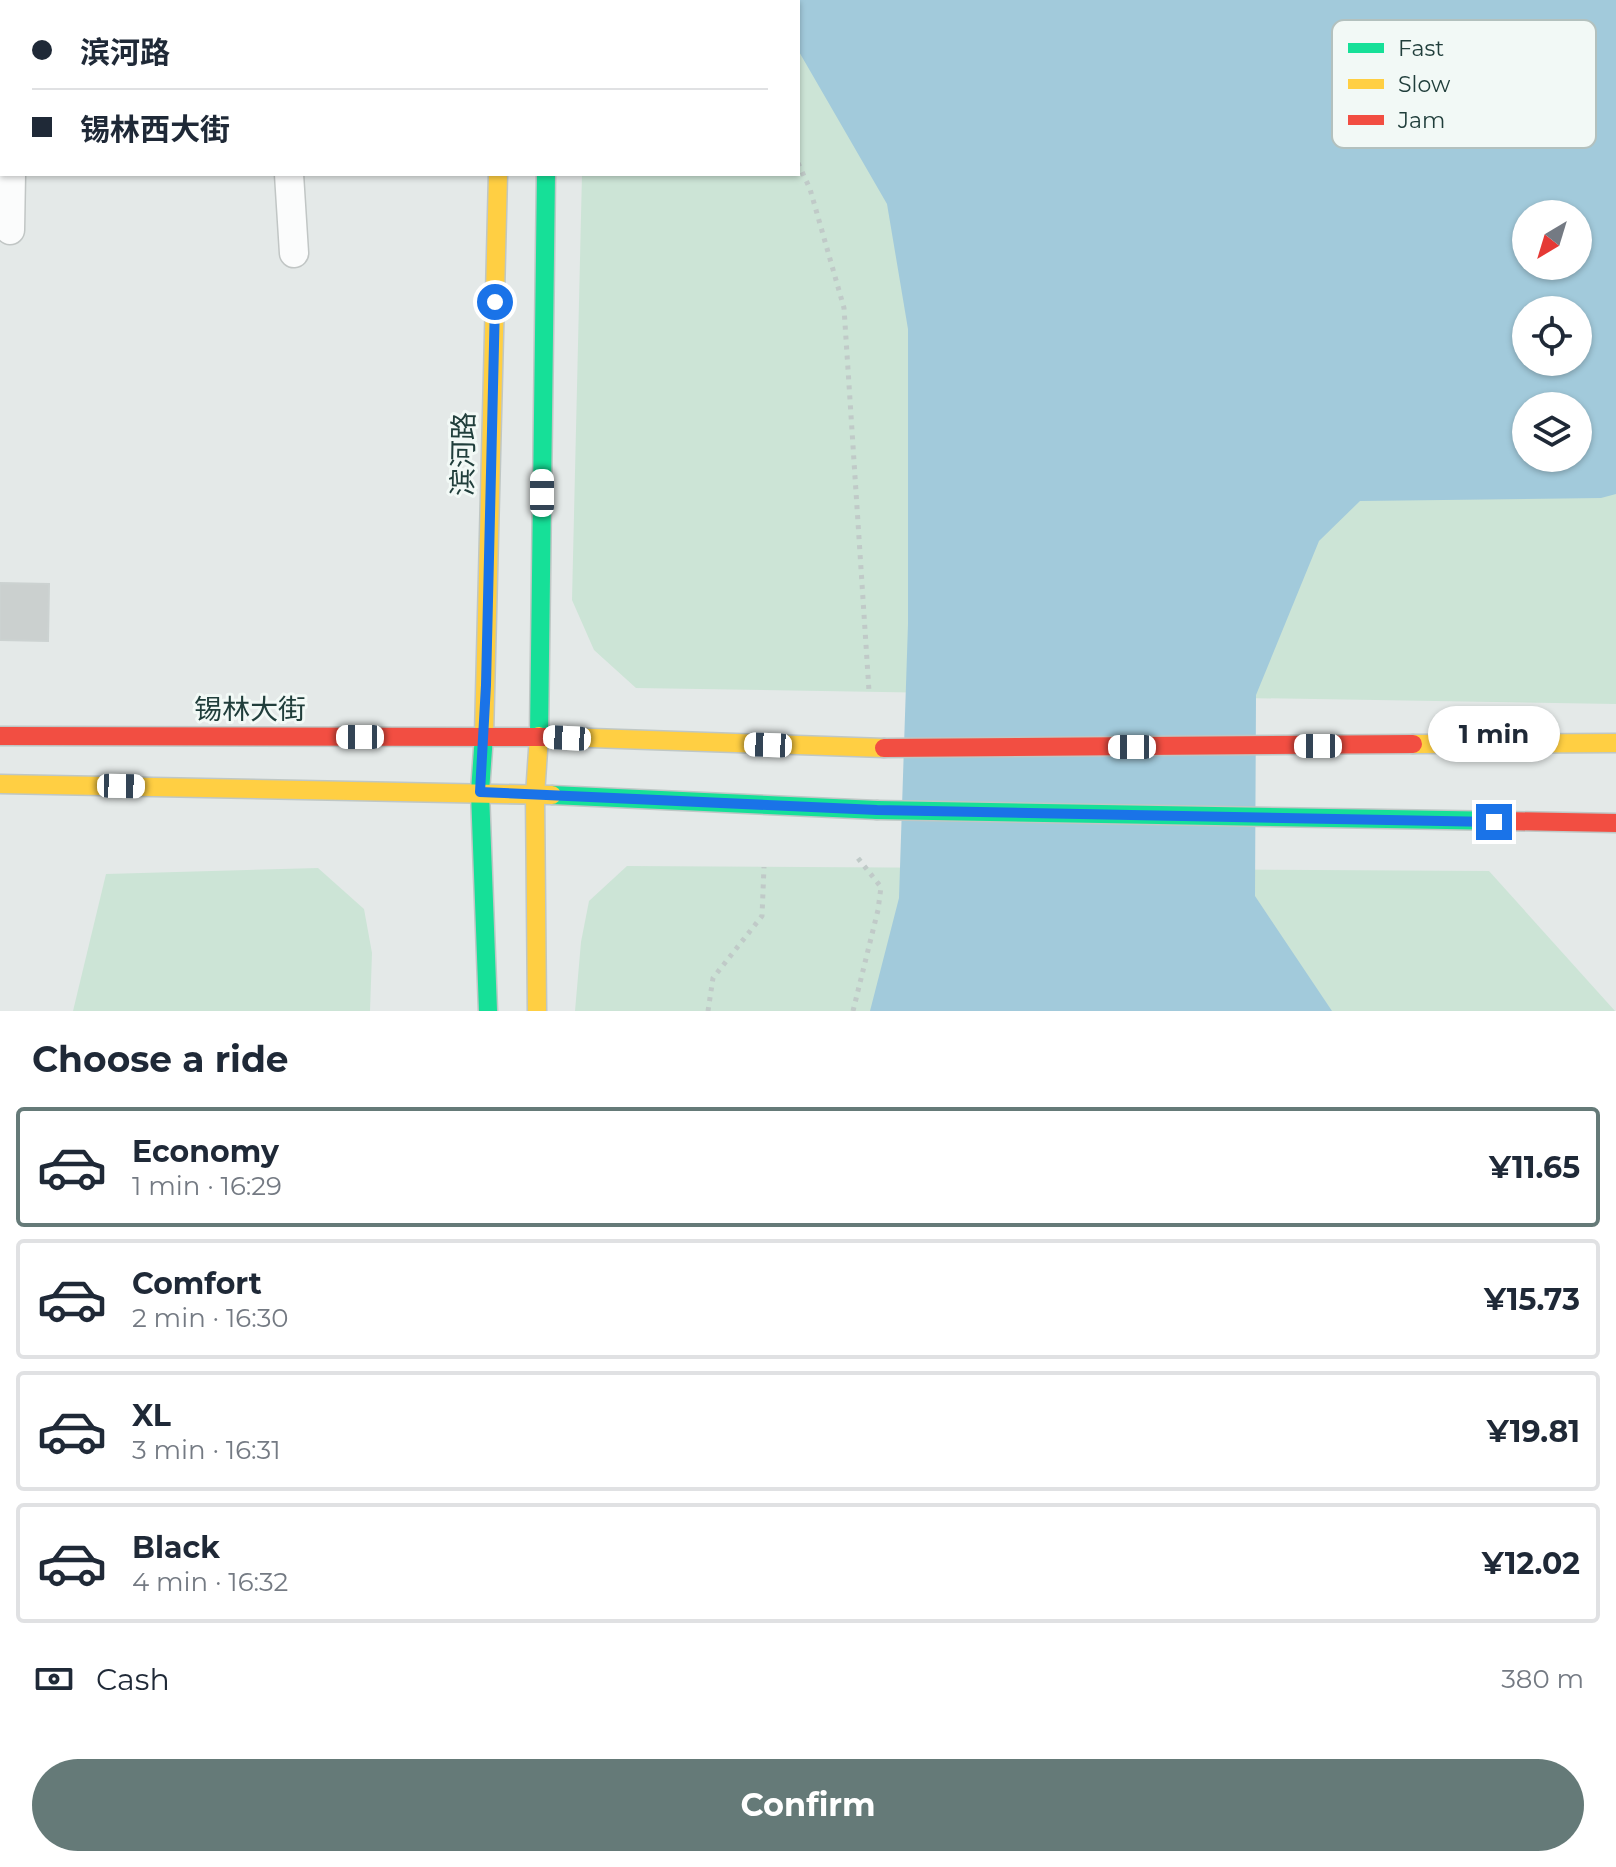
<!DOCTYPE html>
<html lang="en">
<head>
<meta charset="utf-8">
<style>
	body { margin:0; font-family:Montserrat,"Noto Sans SC",sans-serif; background:#f6f6f7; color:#1f2937; height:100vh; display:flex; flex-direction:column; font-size:30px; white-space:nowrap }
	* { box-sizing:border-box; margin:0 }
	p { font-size:26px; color:#747a83 }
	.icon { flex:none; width:44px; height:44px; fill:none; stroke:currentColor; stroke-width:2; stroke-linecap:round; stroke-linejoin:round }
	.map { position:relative; height:1011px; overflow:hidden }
	.sheet { display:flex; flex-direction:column; background:#fff; flex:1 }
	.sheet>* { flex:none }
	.banner { position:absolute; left:0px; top:0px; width:800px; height:176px; box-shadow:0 2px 6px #0004; display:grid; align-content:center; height:176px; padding:0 32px; background:#fff }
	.needle { width:52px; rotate:218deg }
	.tools { position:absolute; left:1512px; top:200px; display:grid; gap:16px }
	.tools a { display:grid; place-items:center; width:80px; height:80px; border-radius:50%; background:#fff; box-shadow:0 2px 6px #0004; font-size:40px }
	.end { position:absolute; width:36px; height:36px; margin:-18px; border:10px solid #1a73e8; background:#fff; box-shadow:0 0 0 4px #fff }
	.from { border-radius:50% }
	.bubble { position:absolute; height:56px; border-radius:28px; background:#fff; box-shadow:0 2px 6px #0004; font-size:26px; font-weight:700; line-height:56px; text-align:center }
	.car { position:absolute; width:24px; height:48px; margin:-24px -12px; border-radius:10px; box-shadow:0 0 6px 2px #0007; background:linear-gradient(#fff 24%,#345 0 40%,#fff 0 76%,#345 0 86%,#fff 0) }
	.banner b { display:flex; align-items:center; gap:28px; height:76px; font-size:30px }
	.banner b+b { border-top:2px solid #e0e1e3 }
	.banner i { width:20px; height:20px; background:#1f2937 }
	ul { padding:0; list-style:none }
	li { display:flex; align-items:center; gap:24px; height:120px; margin:0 16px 12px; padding:0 16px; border:4px solid #e0e1e3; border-radius:8px }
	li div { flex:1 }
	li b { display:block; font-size:30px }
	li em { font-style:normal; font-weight:700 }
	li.on { border-color:#657a78 }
	li>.icon { width:72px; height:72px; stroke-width:1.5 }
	h2 { padding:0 32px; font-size:36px; line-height:96px }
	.pay { display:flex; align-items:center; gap:20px; height:88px; padding:0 32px; font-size:30px }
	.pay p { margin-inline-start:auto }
	.primary-button { display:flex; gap:16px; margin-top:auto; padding:16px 32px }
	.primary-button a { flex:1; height:92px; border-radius:48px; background:#657a78; color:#fff; font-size:32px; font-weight:700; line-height:92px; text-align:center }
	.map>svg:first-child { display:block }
	.green { fill:#cce4d6; fill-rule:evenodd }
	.water { fill:#a2cadb; fill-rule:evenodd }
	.building { fill:#cbd0cf; stroke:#ccd2d1; stroke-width:2 }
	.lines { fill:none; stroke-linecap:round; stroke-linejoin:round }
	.street-casing { stroke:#c1c6c5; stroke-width:31 }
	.fast-casing { stroke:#bfc7c5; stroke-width:21 }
	.slow-casing { stroke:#bfc7c5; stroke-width:21 }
	.jam-casing { stroke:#bfc7c5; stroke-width:21 }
	.path { stroke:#c0cac8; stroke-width:5; stroke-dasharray:4 6; stroke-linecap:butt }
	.street { stroke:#fbfcfc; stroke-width:28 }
	.fast { stroke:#16e098; stroke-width:18 }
	.slow { stroke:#ffcf43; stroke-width:18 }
	.jam { stroke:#f24e42; stroke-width:18 }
	.route { stroke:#1a73e8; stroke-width:10 }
	.labels { text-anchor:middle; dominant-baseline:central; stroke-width:6; stroke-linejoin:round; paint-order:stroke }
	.street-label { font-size:28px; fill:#203e3b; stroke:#f2f9f6 }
	.key { fill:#f2f9f6; stroke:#b3c1be; stroke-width:2 }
	.key-label { font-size:22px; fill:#203e3b }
</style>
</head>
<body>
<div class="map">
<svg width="1616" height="1011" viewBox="0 0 1616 1011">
	<rect width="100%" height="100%" fill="#e4e9e8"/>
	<g class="green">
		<path d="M587 0H1616V704L636 688 594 650 572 600 582 174H798V2ZM1526 214H1578V266H1526ZM1526 310H1578V362H1526ZM1526 406H1578V458H1526Z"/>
		<path d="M627 866 1489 871 1615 1011H575L581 942 589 901Z"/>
		<path d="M318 868 364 909 372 953 370 1011H73L106 874Z"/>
	</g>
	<path class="water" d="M766 0H1616V494L1601 498 1360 501 1319 541 1256 695 1255 896 1332 1011H870L899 898 908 624V329L887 204 798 50V2ZM1526 214H1578V266H1526ZM1526 310H1578V362H1526ZM1526 406H1578V458H1526Z"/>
	<path class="building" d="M0 583 49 584 48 641 0 640Z"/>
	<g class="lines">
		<g class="street-casing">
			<g id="street">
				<path d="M13 2V0"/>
				<path d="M292 2V0"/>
				<path d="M0 107 2 108"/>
				<path d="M289 174 294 253"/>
				<path d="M10 230 11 174"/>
			</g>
		</g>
		<g class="fast-casing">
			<g id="fast">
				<path d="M484 735 480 792 488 1011"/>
				<path d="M539 736 546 174"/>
				<path d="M552 795 877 810"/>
				<path d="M877 810 1505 821"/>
			</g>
		</g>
		<g class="slow-casing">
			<g id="slow">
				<path d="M502 0V2"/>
				<path d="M484 735 498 174"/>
				<path d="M563 737 884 748"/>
				<path d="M1413 744 1616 743"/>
				<path d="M0 784 552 795"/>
				<path d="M537 1011 535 795 539 736"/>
			</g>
		</g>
		<g class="jam-casing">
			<g id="jam">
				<path d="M547 0V2"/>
				<path d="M0 736 563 737"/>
				<path d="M884 748 1413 744"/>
				<path d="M1505 821 1616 823"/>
			</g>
		</g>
		<g class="path">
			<path d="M712 0 713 2"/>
			<path d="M798 163 810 189 844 308 869 691"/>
			<path d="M708 1011 713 978 762 916 764 867"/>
			<path d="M853 1011 878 910 881 887 857 857"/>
		</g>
		<use href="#street" class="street"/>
		<use href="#fast" class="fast"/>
		<use href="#slow" class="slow"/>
		<use href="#jam" class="jam"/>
	</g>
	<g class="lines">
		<path class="route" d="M495 302 486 685 480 792 877 810 1494 822"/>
	</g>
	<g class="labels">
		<g class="street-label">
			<text transform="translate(463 454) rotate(-89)">滨河路</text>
			<text x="250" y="709">锡林大街</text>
		</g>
	</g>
	<rect x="1332" y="20" width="264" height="128" rx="12" class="key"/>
	<rect x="1348" y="43" width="36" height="10" fill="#16e098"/>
	<rect x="1348" y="79" width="36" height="10" fill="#ffcf43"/>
	<rect x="1348" y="115" width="36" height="10" fill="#f24e42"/>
	<g class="key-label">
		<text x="1398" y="56">Fast</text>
		<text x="1398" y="92">Slow</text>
		<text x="1398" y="128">Jam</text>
	</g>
</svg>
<div class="tools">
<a><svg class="needle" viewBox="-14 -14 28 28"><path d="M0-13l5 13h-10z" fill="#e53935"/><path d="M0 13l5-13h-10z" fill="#747a83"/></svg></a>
<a><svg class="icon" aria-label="locate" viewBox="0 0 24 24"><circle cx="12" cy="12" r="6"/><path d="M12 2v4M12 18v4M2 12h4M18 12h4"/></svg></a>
<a><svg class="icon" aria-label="layers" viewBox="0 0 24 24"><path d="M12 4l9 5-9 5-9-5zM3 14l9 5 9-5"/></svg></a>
</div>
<i class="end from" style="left:495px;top:302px"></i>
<i class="end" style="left:1494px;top:822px"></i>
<div class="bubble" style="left:1428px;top:706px;width:132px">1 min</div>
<i class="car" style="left:542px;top:493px;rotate:0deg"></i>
<i class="car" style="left:360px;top:737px;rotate:270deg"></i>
<i class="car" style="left:567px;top:738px;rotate:273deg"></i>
<i class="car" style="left:768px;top:745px;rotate:272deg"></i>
<i class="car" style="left:1318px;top:746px;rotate:270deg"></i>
<i class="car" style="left:1132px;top:747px;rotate:270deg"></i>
<i class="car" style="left:121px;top:786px;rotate:91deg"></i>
<div class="banner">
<b><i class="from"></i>滨河路</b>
<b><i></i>锡林西大街</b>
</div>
</div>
<section class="sheet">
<h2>Choose a ride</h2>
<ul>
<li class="on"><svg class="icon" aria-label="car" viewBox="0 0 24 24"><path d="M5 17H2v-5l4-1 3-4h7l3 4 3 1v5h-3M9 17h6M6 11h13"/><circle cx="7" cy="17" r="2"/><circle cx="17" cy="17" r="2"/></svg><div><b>Economy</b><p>1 min · 16:29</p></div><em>¥11.65</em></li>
<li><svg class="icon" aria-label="car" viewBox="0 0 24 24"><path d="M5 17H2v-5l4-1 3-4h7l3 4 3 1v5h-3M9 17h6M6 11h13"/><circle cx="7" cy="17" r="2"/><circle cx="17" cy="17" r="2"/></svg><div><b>Comfort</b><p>2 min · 16:30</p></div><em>¥15.73</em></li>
<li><svg class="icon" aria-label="car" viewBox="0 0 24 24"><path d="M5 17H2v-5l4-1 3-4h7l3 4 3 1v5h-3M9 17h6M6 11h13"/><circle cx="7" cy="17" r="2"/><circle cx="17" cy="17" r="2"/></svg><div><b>XL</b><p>3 min · 16:31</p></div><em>¥19.81</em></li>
<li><svg class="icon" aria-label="car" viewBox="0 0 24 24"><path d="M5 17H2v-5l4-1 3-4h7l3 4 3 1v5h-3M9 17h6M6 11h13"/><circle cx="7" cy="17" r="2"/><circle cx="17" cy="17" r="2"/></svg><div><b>Black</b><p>4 min · 16:32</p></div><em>¥12.02</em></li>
</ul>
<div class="pay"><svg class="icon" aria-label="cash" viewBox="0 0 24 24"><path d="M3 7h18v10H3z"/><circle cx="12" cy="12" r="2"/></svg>Cash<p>380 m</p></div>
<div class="primary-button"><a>Confirm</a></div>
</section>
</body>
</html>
